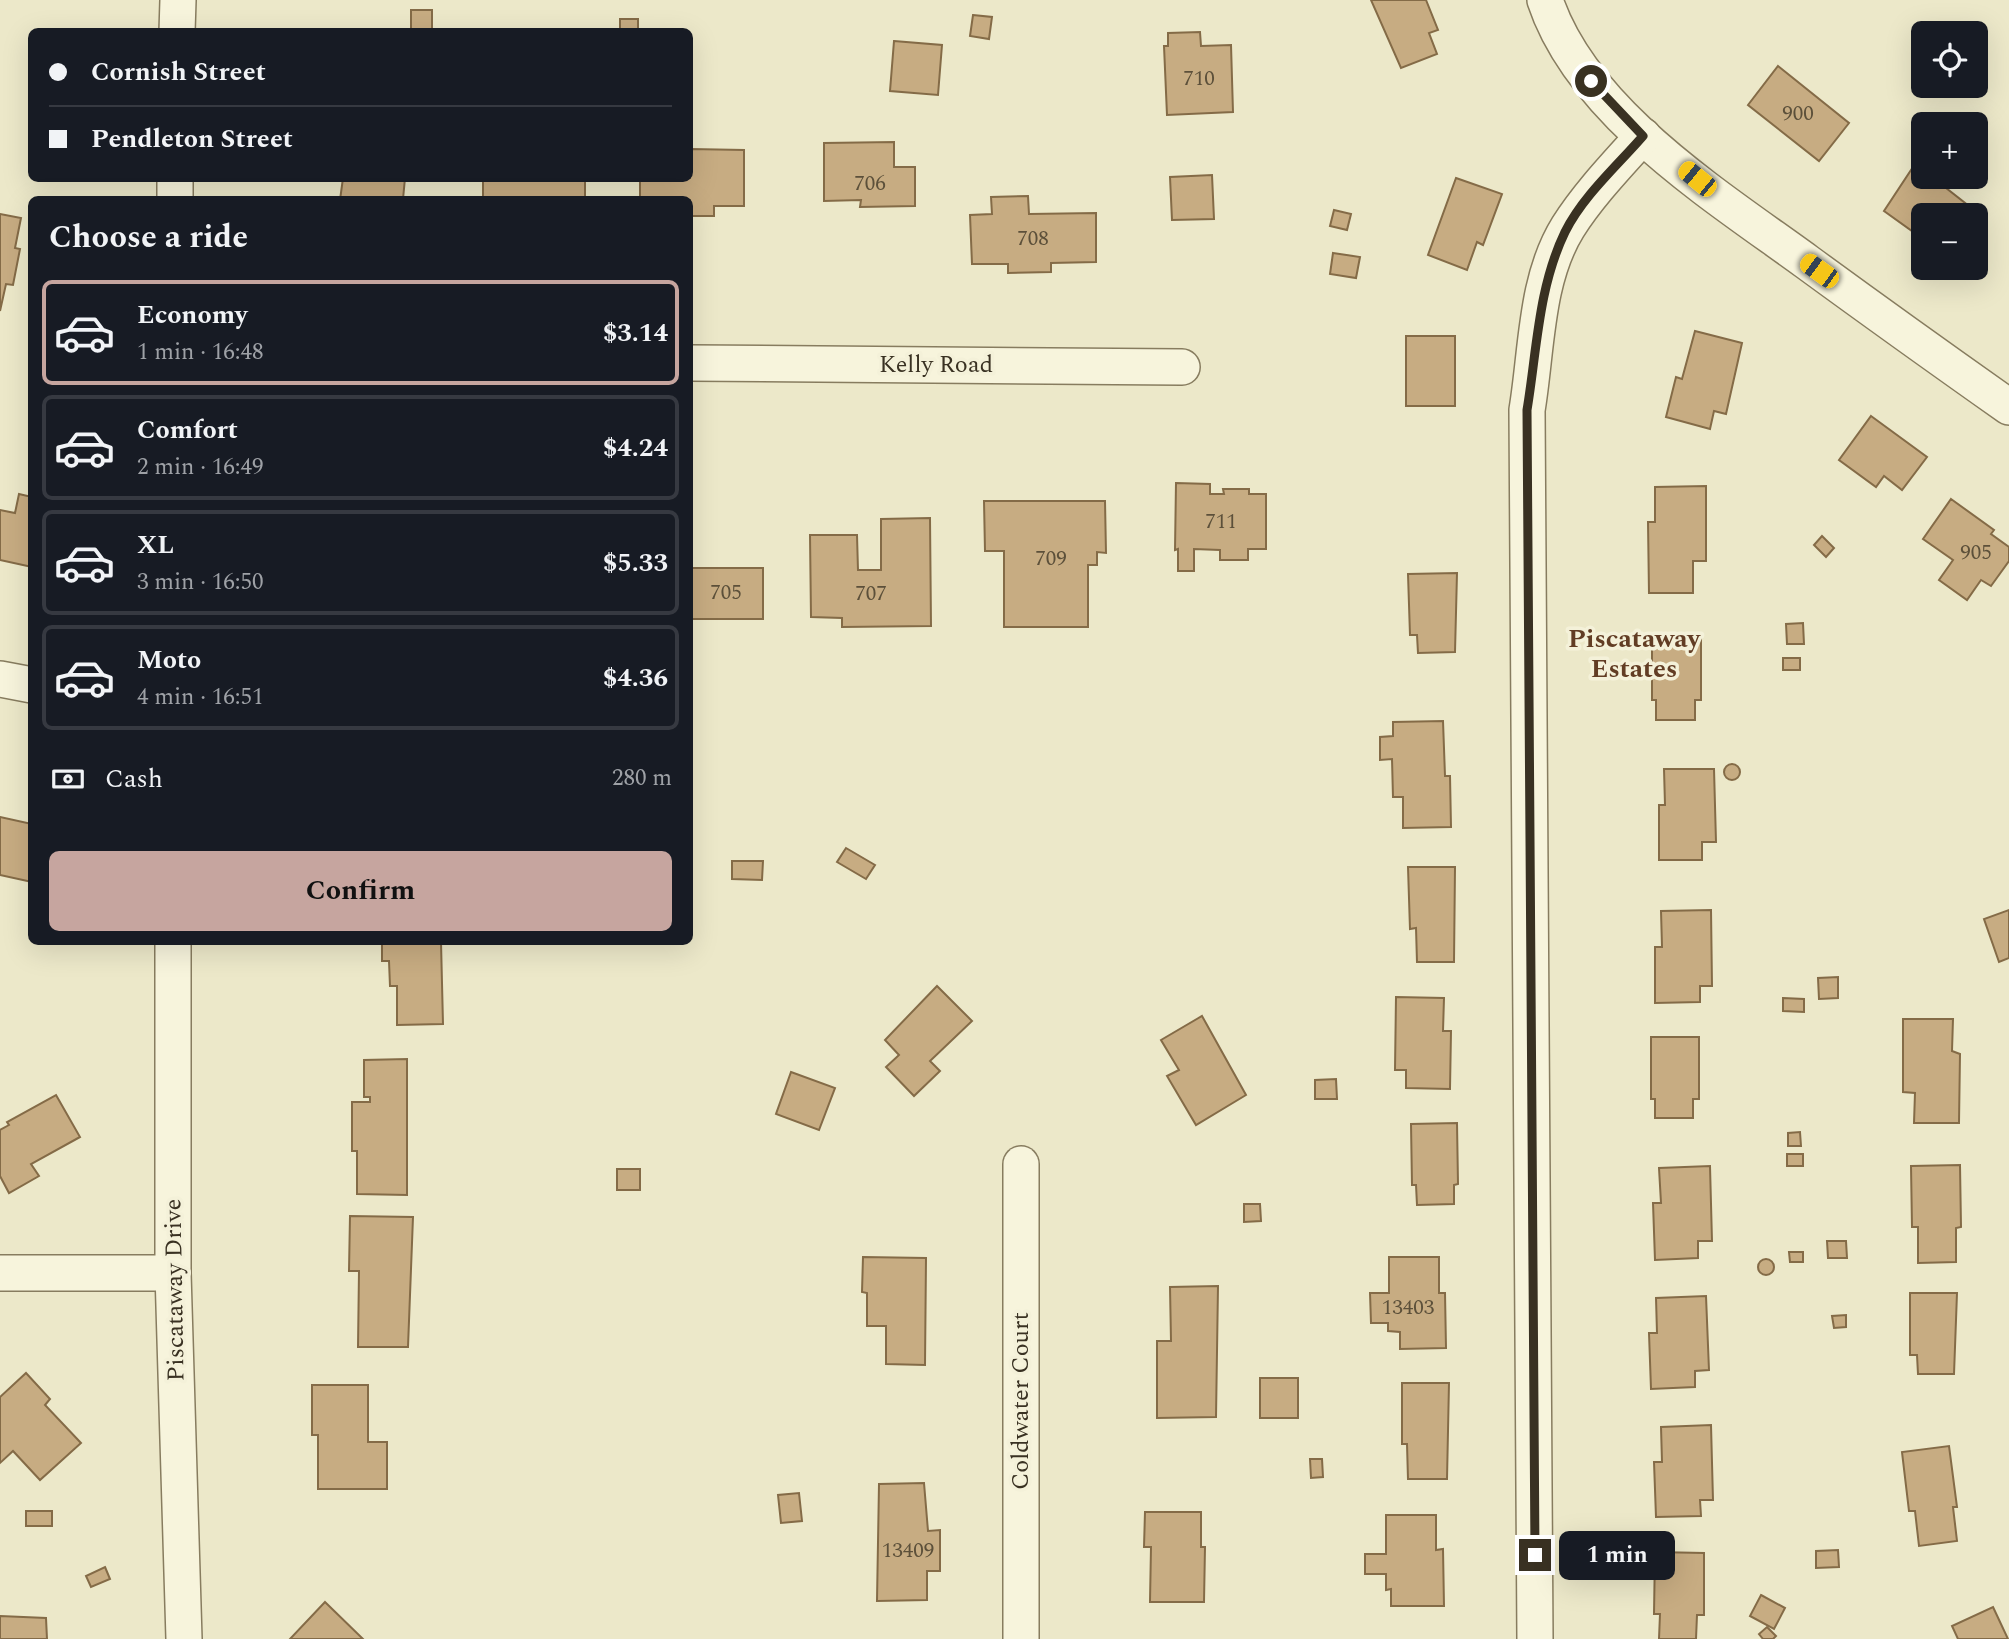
<!DOCTYPE html>
<html lang="en">
<head>
<meta charset="utf-8">
<style>
	body { margin:0; font-family:Spectral,serif; background:#20242c; color:#f1f3f6; height:100vh; display:flex; flex-direction:column; font-size:26px; white-space:nowrap }
	* { box-sizing:border-box; margin:0 }
	p { font-size:23px; color:#9ea1a6 }
	.icon { flex:none; width:38px; height:38px; fill:none; stroke:currentColor; stroke-width:2; stroke-linecap:round; stroke-linejoin:round }
	.map { position:relative; flex:1; overflow:hidden }
	.panel { position:absolute; left:28px; top:196px; width:665px; height:749px; display:flex; flex-direction:column; background:#171b24; border-radius:10px; box-shadow:0 7px 28px #0002 }
	.panel>* { flex:none }
	.top-card { position:absolute; left:28px; top:28px; width:665px; height:154px; border-radius:10px; box-shadow:0 7px 28px #0002; display:grid; align-content:center; height:154px; padding:0 21px; background:#171b24 }
	.tools { position:absolute; left:1911px; top:21px; display:grid; gap:14px }
	.tools a { display:grid; place-items:center; width:77px; height:77px; border-radius:10px; background:#171b24; box-shadow:0 7px 28px #0002; font-size:35px }
	.end { position:absolute; width:32px; height:32px; margin:-16px; border:9px solid #393122; background:#fff; box-shadow:0 0 0 4px #fff }
	.from { border-radius:50% }
	.bubble { position:absolute; height:49px; border-radius:10px; background:#171b24; box-shadow:0 7px 28px #0002; font-size:23px; font-weight:700; line-height:49px; text-align:center }
	.car { position:absolute; width:21px; height:42px; margin:-21px -10px; border-radius:9px; box-shadow:0 0 5px 2px #0007; background:linear-gradient(#f5c518 24%,#345 0 40%,#f5c518 0 76%,#345 0 86%,#f5c518 0) }
	.top-card b { display:flex; align-items:center; gap:24px; height:66px; font-size:26px }
	.top-card b+b { border-top:2px solid #363941 }
	.top-card i { width:18px; height:18px; background:#f1f3f6 }
	ul { padding:0; list-style:none }
	li { display:flex; align-items:center; gap:21px; height:105px; margin:0 14px 10px; padding:0 7px; border:4px solid #363941; border-radius:10px }
	li div { flex:1 }
	li b { display:block; font-size:26px }
	li em { font-style:normal; font-weight:700 }
	li.on { border-color:#c6a59f }
	li>.icon { width:63px; height:63px; stroke-width:1.5 }
	h2 { padding:0 21px; font-size:32px; line-height:84px }
	.pay { display:flex; align-items:center; gap:18px; height:77px; padding:0 21px; font-size:26px }
	.pay p { margin-inline-start:auto }
	.button { display:flex; gap:14px; margin-top:auto; padding:14px 21px }
	.button a { flex:1; height:80px; border-radius:10px; background:#c6a59f; color:#111; font-size:28px; font-weight:700; line-height:80px; text-align:center }
	.map>svg:first-child { display:block }
	.building { fill:#c7ac82; stroke:#846b47; stroke-width:2 }
	.lines { fill:none; stroke-linecap:round; stroke-linejoin:round }
	.minor-casing { stroke:#877c5f; stroke-width:38 }
	.minor { stroke:#f7f4dc; stroke-width:35 }
	.route { stroke:#393122; stroke-width:9 }
	.labels { text-anchor:middle; dominant-baseline:central; stroke-width:7; stroke-linejoin:round; paint-order:stroke }
	.number-label { font-size:21px; fill:#5c503a }
	.street-label { font-size:24px; fill:#393122; stroke:#f4f1d9 }
	.neighbourhood-label { font-size:26px; font-weight:bold; fill:#623d24; stroke:#f4f1d9 }
</style>
</head>
<body>
<div class="map">
<svg width="2009" height="1639" viewBox="0 0 2009 1639">
	<rect width="100%" height="100%" fill="#ece8c9"/>
	<g class="building">
		<path d="M1371 0H1426L1438 30 1429 33 1437 54 1401 68Z"/>
		<rect x="411" y="10" width="21" height="22"/>
		<path d="M973 15 992 17 989 39 970 36Z"/>
		<rect x="620" y="19" width="18" height="13"/>
		<path d="M1200 32 1201 46 1231 45 1233 112 1167 115 1164 46H1168V33Z"/>
		<path d="M894 41 942 45 938 95 890 91Z"/>
		<path d="M1778 66 1849 123 1819 161 1748 105Z"/>
		<path d="M894 142V167H915V206L860 207 861 200 824 201V143Z"/>
		<path d="M690 149 744 150V206H714V216H690V200H640V178H690Z"/>
		<path d="M1915 164 1923 170V177H1932L1974 210 1970 215H1923V233L1915 227 1912 231 1884 211Z"/>
		<path d="M1212 175 1214 219 1172 220 1170 177Z"/>
		<path d="M343 178H405L403 199 340 200Z"/>
		<rect x="483" y="178" width="102" height="22"/>
		<path d="M1456 178 1502 194 1483 245 1477 242 1467 270 1428 255Z"/>
		<path d="M1028 196 1029 214 1096 213V262L1051 263V272L1008 273V264H972L970 215 992 214 991 197Z"/>
		<path d="M1334 210 1351 214 1347 230 1330 226Z"/>
		<path d="M0 214 21 218 15 248 20 249 13 285 6 284 0 311Z"/>
		<path d="M1333 253 1360 257 1356 278 1330 274Z"/>
		<path d="M1695 331 1742 343 1726 414 1714 411 1710 429 1666 417 1676 377 1682 379Z"/>
		<rect x="1406" y="336" width="49" height="70"/>
		<path d="M1871 416 1927 457 1902 490 1884 476 1876 487 1839 460Z"/>
		<path d="M1176 483 1210 484V494H1224L1223 489H1249V494H1266V549H1248V560H1220V550L1194 549V571H1178V549L1175 550Z"/>
		<path d="M1706 486V561H1693V593H1649L1648 522H1655V487Z"/>
		<path d="M19 494 32 497V567L0 560V510L15 513Z"/>
		<path d="M1951 499 1994 530 1991 534 2009 547V561L1991 586 1981 580 1967 600 1939 580 1953 560 1923 539Z"/>
		<path d="M984 501H1105L1106 553 1097 552V565H1088V627H1004V551H985Z"/>
		<path d="M930 518 931 626 842 627V618L811 617 810 535H857L858 570H881V519Z"/>
		<path d="M1822 536 1834 548 1826 557 1814 545Z"/>
		<rect x="690" y="568" width="73" height="51"/>
		<path d="M1457 573 1455 652 1418 653 1417 635H1410L1408 574Z"/>
		<path d="M1803 623 1804 644H1787L1786 624Z"/>
		<path d="M1652 639H1701V700H1695V720H1656V700H1652Z"/>
		<rect x="1783" y="658" width="17" height="12"/>
		<path d="M1443 721 1445 776H1450L1451 827 1403 828V797H1393L1392 759 1380 760V737L1393 736V722Z"/>
		<circle cx="1732" cy="772" r="8"/>
		<path d="M1664 769H1714L1716 842H1702V860H1659V805H1665Z"/>
		<path d="M0 817 32 824V882L0 875Z"/>
		<path d="M846 848 875 865 866 879 837 862Z"/>
		<path d="M732 861H763L762 880 732 879Z"/>
		<path d="M1408 867H1455L1454 962H1417L1416 928 1410 929Z"/>
		<path d="M1711 910 1712 986H1700V1002L1655 1003V947H1662L1661 911Z"/>
		<path d="M2009 910V958L1999 962 1984 919Z"/>
		<path d="M382 942H441L443 1024 397 1025V986H390L389 961H382Z"/>
		<path d="M1838 977V998L1819 999 1818 978Z"/>
		<path d="M937 986 972 1021 930 1061 940 1071 914 1096 886 1067 899 1055 885 1040Z"/>
		<path d="M1396 997 1444 998 1443 1031H1451L1450 1089 1406 1088V1070H1395Z"/>
		<path d="M1783 998 1804 999V1012L1783 1011Z"/>
		<path d="M1202 1016 1246 1095 1196 1125 1167 1076 1179 1070 1161 1040Z"/>
		<path d="M1903 1019H1953L1952 1051 1960 1054 1959 1123H1914L1915 1093 1903 1092Z"/>
		<path d="M1651 1037H1699V1099H1693V1118H1655V1099H1651Z"/>
		<path d="M407 1059V1195L357 1194V1151H352V1102H370V1097H364V1060Z"/>
		<path d="M791 1072 835 1088 819 1130 776 1114Z"/>
		<path d="M1336 1079 1337 1099H1315V1080Z"/>
		<path d="M56 1095 80 1137 31 1164 39 1176 9 1193 0 1176V1130L9 1125 7 1122Z"/>
		<path d="M1457 1123 1458 1184 1454 1185V1204L1417 1205 1416 1185H1412L1411 1124Z"/>
		<path d="M1800 1132 1801 1146H1788V1133Z"/>
		<rect x="1787" y="1154" width="16" height="12"/>
		<path d="M1960 1165 1961 1227 1956 1228V1262L1918 1263V1227H1912L1911 1166Z"/>
		<path d="M1710 1166 1712 1241H1698V1258L1655 1260 1653 1203H1661L1659 1168Z"/>
		<rect x="617" y="1169" width="23" height="21"/>
		<path d="M1244 1204H1260L1261 1221 1244 1222Z"/>
		<path d="M350 1216 413 1217 408 1347H358L359 1271H349Z"/>
		<path d="M1827 1241H1846L1847 1258H1828Z"/>
		<path d="M1789 1252H1803V1262H1790Z"/>
		<path d="M863 1257 926 1258 925 1365 886 1364V1326H867V1293L862 1292Z"/>
		<path d="M1389 1257H1439V1293H1445L1446 1348 1400 1349V1332L1388 1331V1323H1371L1370 1293H1389Z"/>
		<circle cx="1766" cy="1267" r="8"/>
		<path d="M1218 1286 1216 1417 1157 1418V1341H1171L1170 1287Z"/>
		<path d="M1910 1293H1957L1954 1374H1918L1917 1355H1910Z"/>
		<path d="M1706 1296 1709 1370 1695 1371V1387L1651 1389 1649 1333H1657L1656 1298Z"/>
		<path d="M1846 1315V1327L1834 1328 1832 1316Z"/>
		<path d="M26 1373 50 1399 45 1405 81 1443 40 1480 13 1451 0 1463V1397Z"/>
		<rect x="1260" y="1378" width="38" height="40"/>
		<path d="M1402 1383H1449L1447 1479H1408L1407 1444H1402Z"/>
		<path d="M312 1385H368V1442H387V1489H318V1435H312Z"/>
		<path d="M1711 1425 1713 1500H1700L1701 1516 1656 1517 1654 1462H1662L1661 1427Z"/>
		<path d="M1949 1446 1957 1507H1953L1957 1541 1919 1546 1915 1511H1909L1902 1452Z"/>
		<path d="M1310 1459H1322L1323 1477 1311 1478Z"/>
		<path d="M924 1483 928 1531 940 1530V1571H927V1600L877 1601 879 1484Z"/>
		<path d="M799 1493 802 1521 781 1523 778 1495Z"/>
		<rect x="26" y="1511" width="26" height="15"/>
		<path d="M1145 1512H1201V1547H1205L1204 1602H1150L1151 1547H1144Z"/>
		<path d="M1386 1515H1436V1550L1443 1549 1444 1606H1391V1589L1386 1590V1574H1365V1554H1386Z"/>
		<path d="M1838 1550 1839 1567 1816 1568V1551Z"/>
		<path d="M1655 1552 1704 1553V1615H1697L1696 1639H1659L1660 1614H1654Z"/>
		<path d="M105 1567 110 1579 91 1587 86 1576Z"/>
		<path d="M1761 1595 1785 1608 1774 1629 1750 1616Z"/>
		<path d="M325 1602 363 1639H290Z"/>
		<path d="M1993 1607 2008 1639H1958L1952 1626Z"/>
		<path d="M0 1616 46 1618 47 1639H0Z"/>
		<path d="M1767 1627 1776 1636 1773 1639H1763L1759 1634Z"/>
	</g>
	<g class="lines">
		<g class="minor-casing">
			<g id="minor">
				<path d="M1545 0C1582 112 1715 195 1807 262 1874 311 1941 359 2009 407"/>
				<path d="M177 32 178 0"/>
				<path d="M175 200V178"/>
				<path d="M690 363 1182 367"/>
				<path d="M0 679 32 685"/>
				<path d="M173 942V1273L184 1639"/>
				<path d="M0 1273H173"/>
				<path d="M1021 1639V1164"/>
				<path d="M1535 1639 1527 410C1537 350 1535 280 1568 227 1589 194 1617 165 1643 136"/>
			</g>
		</g>
		<use href="#minor" class="minor"/>
	</g>
	<g class="lines">
		<path class="route" d="M1535 1555 1527 410C1537 350 1538 288 1565 232 1583 196 1617 166 1643 136L1591 81"/>
	</g>
	<g class="labels">
		<g class="number-label">
			<text x="1199" y="79">710</text>
			<text x="1798" y="114">900</text>
			<text x="870" y="184">706</text>
			<text x="1033" y="239">708</text>
			<text x="1221" y="522">711</text>
			<text x="1976" y="553">905</text>
			<text x="1051" y="559">709</text>
			<text x="726" y="593">705</text>
			<text x="871" y="594">707</text>
			<text x="1408" y="1308">13403</text>
			<text x="908" y="1551">13409</text>
		</g>
		<g class="street-label">
			<text x="936" y="365">Kelly Road</text>
			<text transform="translate(175 1290) rotate(-91)">Piscataway Drive</text>
			<text transform="translate(1021 1401) rotate(-90)">Coldwater Court</text>
		</g>
		<g class="neighbourhood-label">
			<text x="1634" y="639">Piscataway<tspan x="1634" dy="30">Estates</tspan></text>
		</g>
	</g>
</svg>
<div class="tools">
<a><svg class="icon" aria-label="locate" viewBox="0 0 24 24"><circle cx="12" cy="12" r="6"/><path d="M12 2v4M12 18v4M2 12h4M18 12h4"/></svg></a>
<a>+</a>
<a>−</a>
</div>
<i class="end from" style="left:1591px;top:81px"></i>
<i class="end" style="left:1535px;top:1555px"></i>
<div class="bubble" style="left:1559px;top:1531px;width:116px">1 min</div>
<i class="car" style="left:1697px;top:179px;rotate:309deg"></i>
<i class="car" style="left:1819px;top:271px;rotate:306deg"></i>
<div class="top-card">
<b><i class="from"></i>Cornish Street</b>
<b><i></i>Pendleton Street</b>
</div>
<section class="panel">
<h2>Choose a ride</h2>
<ul>
<li class="on"><svg class="icon" aria-label="car" viewBox="0 0 24 24"><path d="M5 17H2v-5l4-1 3-4h7l3 4 3 1v5h-3M9 17h6M6 11h13"/><circle cx="7" cy="17" r="2"/><circle cx="17" cy="17" r="2"/></svg><div><b>Economy</b><p>1 min · 16:48</p></div><em>$3.14</em></li>
<li><svg class="icon" aria-label="car" viewBox="0 0 24 24"><path d="M5 17H2v-5l4-1 3-4h7l3 4 3 1v5h-3M9 17h6M6 11h13"/><circle cx="7" cy="17" r="2"/><circle cx="17" cy="17" r="2"/></svg><div><b>Comfort</b><p>2 min · 16:49</p></div><em>$4.24</em></li>
<li><svg class="icon" aria-label="car" viewBox="0 0 24 24"><path d="M5 17H2v-5l4-1 3-4h7l3 4 3 1v5h-3M9 17h6M6 11h13"/><circle cx="7" cy="17" r="2"/><circle cx="17" cy="17" r="2"/></svg><div><b>XL</b><p>3 min · 16:50</p></div><em>$5.33</em></li>
<li><svg class="icon" aria-label="car" viewBox="0 0 24 24"><path d="M5 17H2v-5l4-1 3-4h7l3 4 3 1v5h-3M9 17h6M6 11h13"/><circle cx="7" cy="17" r="2"/><circle cx="17" cy="17" r="2"/></svg><div><b>Moto</b><p>4 min · 16:51</p></div><em>$4.36</em></li>
</ul>
<div class="pay"><svg class="icon" aria-label="cash" viewBox="0 0 24 24"><path d="M3 7h18v10H3z"/><circle cx="12" cy="12" r="2"/></svg>Cash<p>280 m</p></div>
<div class="button"><a>Confirm</a></div>
</section>
</div>
</body>
</html>
